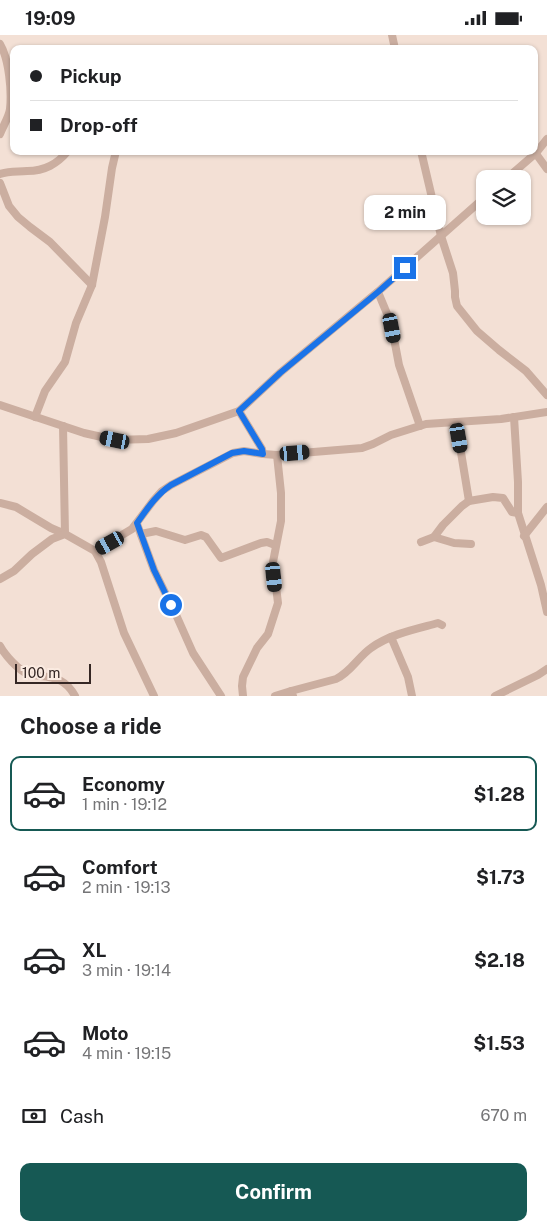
<!DOCTYPE html>
<html lang="en">
<head>
<meta charset="utf-8">
<style>
	body { margin:0; font-family:"Public Sans",sans-serif; background:#f6f6f6; color:#202124; height:100vh; display:flex; flex-direction:column; font-size:19px; white-space:nowrap }
	* { box-sizing:border-box; margin:0 }
	p { font-size:16px; color:#757577 }
	.icon { flex:none; width:28px; height:28px; fill:none; stroke:currentColor; stroke-width:2; stroke-linecap:round; stroke-linejoin:round }
	.map { position:relative; height:661px; overflow:hidden }
	.sheet { display:flex; flex-direction:column; background:#fff; flex:1 }
	.sheet>* { flex:none }
	.banner { position:absolute; left:10px; top:10px; width:528px; height:110px; border-radius:10px; box-shadow:0 1px 4px #0004; display:grid; align-content:center; height:110px; padding:0 20px; background:#fff }
	.tools { position:absolute; left:476px; top:135px; display:grid; gap:10px }
	.tools a { display:grid; place-items:center; width:55px; height:55px; border-radius:10px; background:#fff; box-shadow:0 1px 4px #0004; font-size:25px }
	.scale { position:absolute; left:15px; bottom:12px; width:76px; box-sizing:border-box; padding-left:5px; border:2px solid #352724; border-top:0; font-size:14px; line-height:18px; white-space:nowrap; color:#352724; -webkit-text-stroke:4px #fbebe1; paint-order:stroke }
	.end { position:absolute; width:22px; height:22px; margin:-11px; border:6px solid #1a73e8; background:#fff; box-shadow:0 0 0 2px #fff }
	.from { border-radius:50% }
	.bubble { position:absolute; height:35px; border-radius:10px; background:#fff; box-shadow:0 1px 4px #0004; font-size:16px; font-weight:700; line-height:35px; text-align:center }
	.car { position:absolute; width:15px; height:30px; margin:-15px -8px; border-radius:6px; box-shadow:0 0 4px 1px #0007; background:linear-gradient(#222 24%,#8ab4d8 0 40%,#222 0 76%,#8ab4d8 0 86%,#222 0) }
	.banner b { display:flex; align-items:center; gap:18px; height:48px; font-size:19px }
	.banner b+b { border-top:1px solid #e0e0e0 }
	.banner i { width:12px; height:12px; background:#202124 }
	ul { padding:0; list-style:none }
	li { display:flex; align-items:center; gap:15px; height:75px; margin:0 10px 8px; padding:0 10px; border:2px solid transparent; border-radius:10px }
	li div { flex:1 }
	li b { display:block; font-size:19px }
	li em { font-style:normal; font-weight:700 }
	li.selected { border-color:#165954 }
	li>.icon { width:45px; height:45px; stroke-width:1.5 }
	h2 { padding:0 20px; font-size:22px; line-height:60px }
	.pay { display:flex; align-items:center; gap:12px; height:55px; padding:0 20px; font-size:19px }
	.pay p { margin-inline-start:auto }
	.button { display:flex; gap:10px; margin-top:auto; padding:10px 20px }
	.button a { flex:1; height:58px; border-radius:10px; background:#165954; color:#fff; font-size:20px; font-weight:700; line-height:58px; text-align:center }
	.status { display:flex; justify-content:space-between; align-items:center; height:35px; padding:0 25px; background:#fff; direction:ltr }
	.status svg { height:14px; fill:currentColor }
	.map>svg:first-child { display:block }
	.lines { fill:none; stroke-linecap:round; stroke-linejoin:round }
	.minor { stroke:#cbaea0; stroke-width:8 }
	.route { stroke:#1a73e8; stroke-width:6 }
</style>
</head>
<body>
<div class="status"><b>19:09</b><svg viewBox="0 0 49 12"><path d="M0 12V9h3v3zM5 12V6h3v6zM10 12V3h3v9zM15 12V0h3v12zM26 1h20v11H26zM47 4h2v5h-2z"/></svg></div>
<div class="map">
<svg width="547" height="661" viewBox="0 0 547 661">
	<rect width="100%" height="100%" fill="#f3e0d5"/>
	<g class="lines">
		<g class="minor">
			<path d="M392 0 395 14"/>
			<path d="M0 9C9 24 12 56 10 74 9 82 3 91 0 99"/>
			<path d="M421 116 441 201 453 238 455 256V262L457 271 477 296 499 315 526 336 547 360"/>
			<path d="M534 116 547 134"/>
			<path d="M0 139C9 136 18 137 27 136 45 136 57 129 68 116"/>
			<path d="M506 144 536 118 547 104"/>
			<path d="M0 148 9 171 18 182 30 192 50 207 92 250"/>
			<path d="M378 257 388 281 392 293 399 330 420 391"/>
			<path d="M0 370 84 398 115 405 148 404 176 398 239 376 281 337 381 254 485 162"/>
			<path d="M239 376 262 414 263 419 277 420 362 413 373 409 391 400 426 389 501 384 547 377"/>
			<path d="M35 382 45 356 65 327 76 288 92 250 105 182 112 133 116 116"/>
			<path d="M514 382 518 447V478L541 550 547 577"/>
			<path d="M456 387 469 466"/>
			<path d="M0 468 16 472 51 493 65 499 63 391"/>
			<path d="M137 489 154 535 177 582 193 618 221 661"/>
			<path d="M141 499 156 496 185 505 201 500 206 502 221 523 261 508 267 507 275 510"/>
			<path d="M524 501 547 472"/>
			<path d="M434 502 454 508 471 509"/>
			<path d="M421 507 434 502 443 490 462 471 469 466 493 462 503 463 512 477 518 478"/>
			<path d="M95 516 132 494 153 466 162 456 171 450 233 418 244 416 263 419"/>
			<path d="M0 544 14 536 32 519 52 504 65 499 95 516 101 527 124 598 154 661"/>
			<path d="M391 602 408 642 412 661"/>
			<path d="M0 611C5 620 18 635 28 639 31 640 36 640 40 641 56 642 67 646 75 661"/>
			<path d="M291 656 336 644C351 637 358 622 371 613 390 599 416 594 438 588L442 590"/>
			<path d="M243 661 242 651 243 642 257 613 268 599 278 568 273 527 281 486V458L277 420"/>
			<path d="M275 661 291 656 293 661"/>
			<path d="M495 661 538 640 547 634"/>
		</g>
	</g>
	<g class="lines">
		<path class="route" d="M171 570 154 535 137 488C147 474 156 460 171 450L232 418 244 416 263 419 262 414 239 376 280 338 378 257 405 233"/>
	</g>
</svg>
<div class="tools">
<a><svg class="icon" aria-label="layers" viewBox="0 0 24 24"><path d="M12 4l9 5-9 5-9-5zM3 14l9 5 9-5"/></svg></a>
</div>
<div class="scale">100 m</div>
<i class="end from" style="left:171px;top:570px"></i>
<i class="end" style="left:405px;top:233px"></i>
<div class="bubble" style="left:364px;top:160px;width:82px">2 min</div>
<i class="car" style="left:392px;top:293px;rotate:169deg"></i>
<i class="car" style="left:459px;top:403px;rotate:170deg"></i>
<i class="car" style="left:115px;top:405px;rotate:282deg"></i>
<i class="car" style="left:295px;top:418px;rotate:85deg"></i>
<i class="car" style="left:110px;top:508px;rotate:241deg"></i>
<i class="car" style="left:274px;top:542px;rotate:174deg"></i>
<div class="banner">
<b><i class="from"></i>Pickup</b>
<b><i></i>Drop-off</b>
</div>
</div>
<section class="sheet">
<h2>Choose a ride</h2>
<ul>
<li class="selected"><svg class="icon" aria-label="car" viewBox="0 0 24 24"><path d="M5 17H2v-5l4-1 3-4h7l3 4 3 1v5h-3M9 17h6M6 11h13"/><circle cx="7" cy="17" r="2"/><circle cx="17" cy="17" r="2"/></svg><div><b>Economy</b><p>1 min · 19:12</p></div><em>$1.28</em></li>
<li><svg class="icon" aria-label="car" viewBox="0 0 24 24"><path d="M5 17H2v-5l4-1 3-4h7l3 4 3 1v5h-3M9 17h6M6 11h13"/><circle cx="7" cy="17" r="2"/><circle cx="17" cy="17" r="2"/></svg><div><b>Comfort</b><p>2 min · 19:13</p></div><em>$1.73</em></li>
<li><svg class="icon" aria-label="car" viewBox="0 0 24 24"><path d="M5 17H2v-5l4-1 3-4h7l3 4 3 1v5h-3M9 17h6M6 11h13"/><circle cx="7" cy="17" r="2"/><circle cx="17" cy="17" r="2"/></svg><div><b>XL</b><p>3 min · 19:14</p></div><em>$2.18</em></li>
<li><svg class="icon" aria-label="car" viewBox="0 0 24 24"><path d="M5 17H2v-5l4-1 3-4h7l3 4 3 1v5h-3M9 17h6M6 11h13"/><circle cx="7" cy="17" r="2"/><circle cx="17" cy="17" r="2"/></svg><div><b>Moto</b><p>4 min · 19:15</p></div><em>$1.53</em></li>
</ul>
<div class="pay"><svg class="icon" aria-label="cash" viewBox="0 0 24 24"><path d="M3 7h18v10H3z"/><circle cx="12" cy="12" r="2"/></svg>Cash<p>670 m</p></div>
<div class="button"><a>Confirm</a></div>
</section>
</body>
</html>
